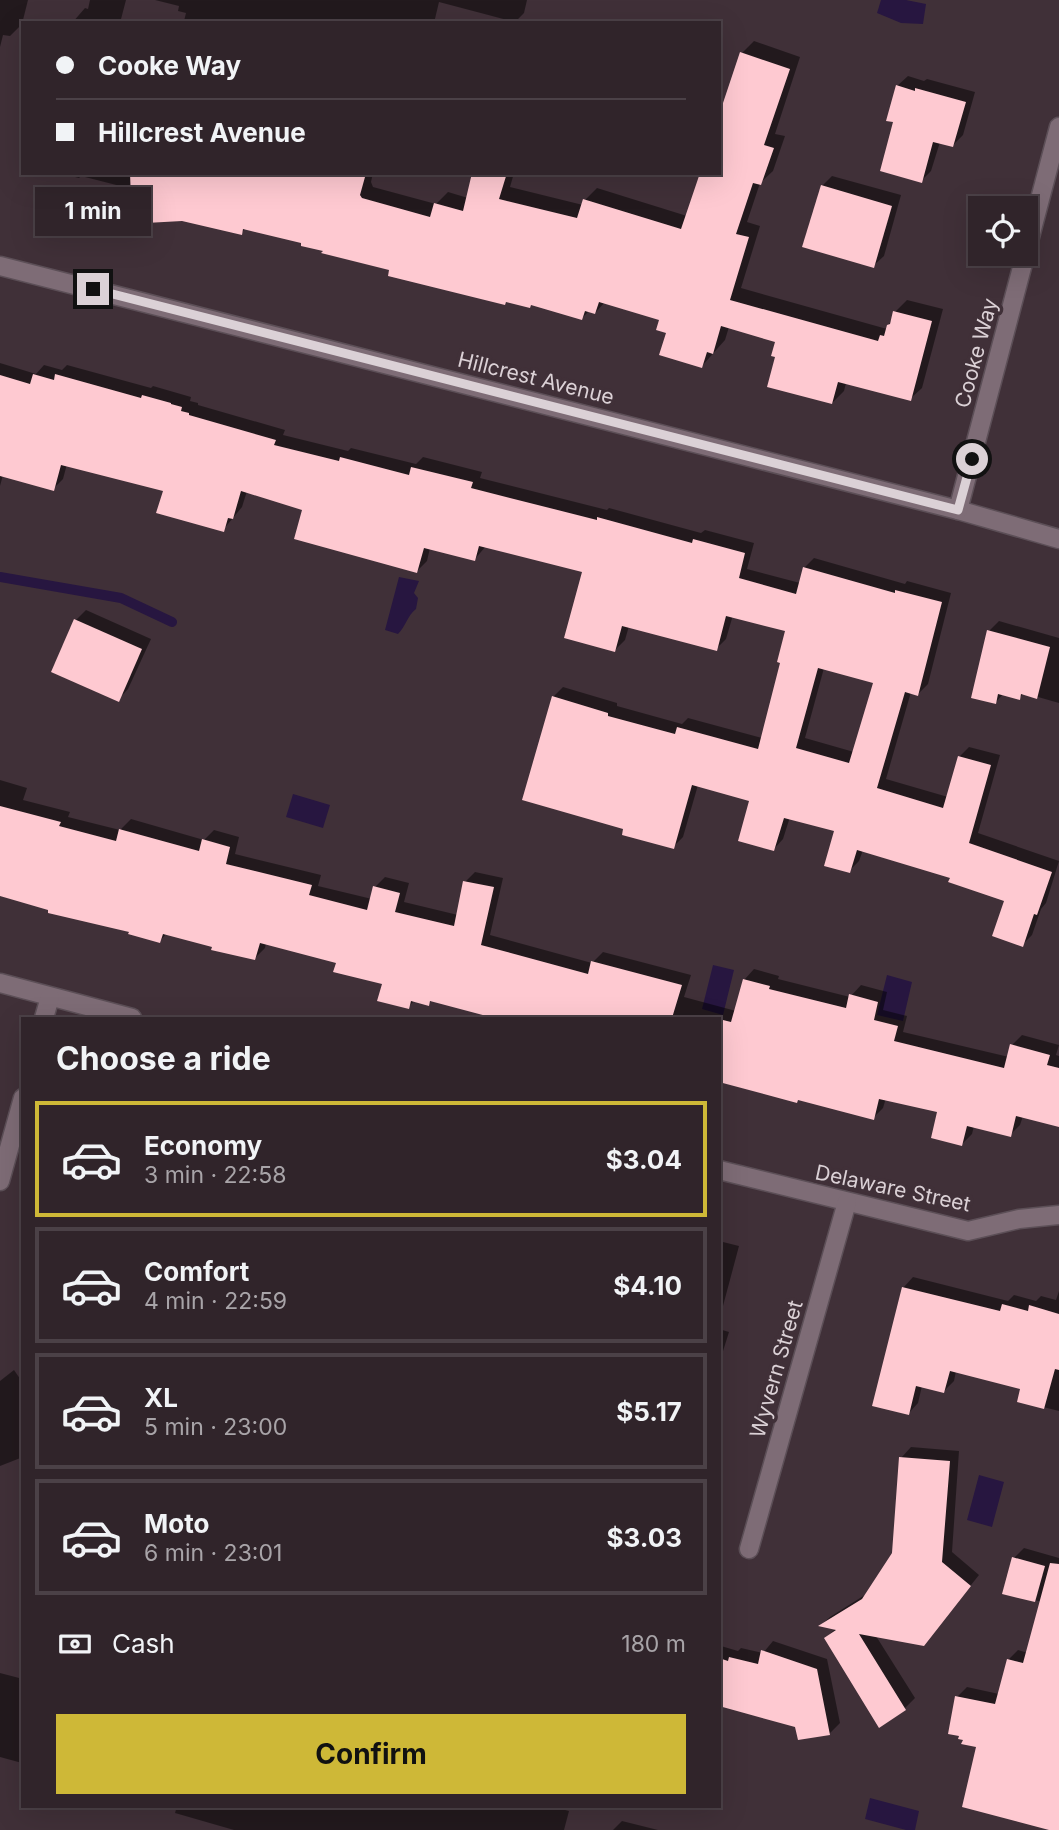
<!DOCTYPE html>
<html lang="en">
<head>
<meta charset="utf-8">
<style>
	body { margin:0; font-family:Inter,sans-serif; background:#3c3036; color:#f1f3f6; height:100vh; display:flex; flex-direction:column; font-size:26px; white-space:nowrap }
	* { box-sizing:border-box; margin:0 }
	p { font-size:23px; color:#a8a4a8 }
	.icon { flex:none; width:38px; height:38px; fill:none; stroke:currentColor; stroke-width:2; stroke-linecap:round; stroke-linejoin:round }
	.map { position:relative; flex:1; overflow:hidden }
	.details { position:absolute; left:21px; top:1017px; width:700px; height:791px; display:flex; flex-direction:column; background:#30242a; border-radius:0px; box-shadow:0 7px 28px #0002,0 0 0 2px #4b4147 }
	.details>* { flex:none }
	.hud { position:absolute; left:21px; top:21px; width:700px; height:154px; border-radius:0px; box-shadow:0 7px 28px #0002,0 0 0 2px #4b4147; display:grid; align-content:center; height:154px; padding:0 35px; background:#30242a }
	.fabs { position:absolute; left:968px; top:196px; display:grid; gap:14px }
	.fabs a { display:grid; place-items:center; width:70px; height:70px; border-radius:0px; background:#30242a; box-shadow:0 7px 28px #0002,0 0 0 2px #4b4147; font-size:35px }
	.end { position:absolute; width:32px; height:32px; margin:-16px; border:9px solid #dbd1d6; background:#111; box-shadow:0 0 0 4px #111 }
	.from { border-radius:50% }
	.bubble { position:absolute; height:49px; border-radius:0px; background:#30242a; box-shadow:0 7px 28px #0002,0 0 0 2px #4b4147; font-size:23px; font-weight:700; line-height:49px; text-align:center }
	.hud b { display:flex; align-items:center; gap:24px; height:66px; font-size:26px }
	.hud b+b { border-top:2px solid #4b4147 }
	.hud i { width:18px; height:18px; background:#f1f3f6 }
	ul { padding:0; list-style:none }
	li { display:flex; align-items:center; gap:21px; height:116px; margin:0 14px 10px; padding:0 21px; border:4px solid #4b4147; border-radius:0px }
	li div { flex:1 }
	li b { display:block; font-size:26px }
	li em { font-style:normal; font-weight:700 }
	li.selected { border-color:#ceb837 }
	li>.icon { width:63px; height:63px; stroke-width:1.5 }
	h2 { padding:0 35px; font-size:32px; line-height:84px }
	.pay { display:flex; align-items:center; gap:18px; height:77px; padding:0 35px; font-size:26px }
	.pay p { margin-inline-start:auto }
	.cta { display:flex; gap:14px; margin-top:auto; padding:14px 35px }
	.cta a { flex:1; height:80px; border-radius:0px; background:#ceb837; color:#111; font-size:28px; font-weight:700; line-height:80px; text-align:center }
	.map>svg:first-child { display:block }
	.water { fill:#271640 }
	.shadow { fill:#0007; fill-rule:evenodd }
	.lines { fill:none; stroke-linecap:round; stroke-linejoin:round }
	.stream { stroke:#271640; stroke-width:10 }
	.building { fill:#fec9d1; fill-rule:evenodd }
	.minor-casing { stroke:#5c4f57; stroke-width:21 }
	.minor { stroke:#7e6c76; stroke-width:18 }
	.route { stroke:#dbd1d6; stroke-width:9 }
	.labels { text-anchor:middle; dominant-baseline:central; stroke-width:7; stroke-linejoin:round; paint-order:stroke }
	.street-label { font-size:21px; fill:#dbd1d6; stroke:#403038 }
</style>
</head>
<body>
<div class="map">
<svg width="1059" height="1830" viewBox="0 0 1059 1830">
	<rect width="100%" height="100%" fill="#403038"/>
	<g class="water">
		<path d="M881 0H906L926 4 923 24 901 23 877 13Z"/>
		<path d="M399 577 419 581 414 593 418 598 416 609C407 616 406 626 398 634L385 630Z"/>
		<path d="M293 794 330 805 323 828 286 817Z"/>
		<path d="M713 965 734 970 723 1015 702 1009Z"/>
		<path d="M887 975 912 982 903 1021 877 1015Z"/>
		<path d="M979 1475 1004 1482 992 1527 967 1520Z"/>
		<path d="M870 1798 919 1811 915 1830H906L865 1819Z"/>
	</g>
	<g class="shadow">
		<path d="M0 0H28L22 24 10 36 3 35 0 47Z"/>
		<path d="M90 0H126L120 23H72L85 8 88 9Z"/>
		<path d="M155 0H527L524 13 515 22 439 2 434 23H224L218 21 193 23 184 21 186 13 178 11 179 6Z"/>
		<path d="M754 41 800 57 775 134 785 136 773 171 760 183 747 222 760 226 741 288 887 329 895 312 907 300 943 309 922 388 910 399 846 383 844 391 832 403 777 356V341L729 327 725 340 702 366 668 332 661 319 605 302 595 313 589 311 582 318 532 304 508 301 505 303 303 242 246 228 241 233 142 198 132 189 81 176 79 178 59 173H373L371 182 373 187 436 204 448 192 468 198 474 173H514L510 187 583 205 585 200 597 188 687 216 719 173 742 53Z"/>
		<path d="M908 76 924 81 927 79 975 92 963 135 953 145 940 142 931 171 921 181 895 121 897 86Z"/>
		<path d="M832 176 901 195 884 256 873 266 822 186Z"/>
		<path d="M0 363 36 374 44 365 62 370 67 365 151 388 153 386 191 397 190 401 198 403V405L285 430 283 435 348 451 351 448 416 464 423 457 482 472 480 478 607 510 609 508 701 533 705 530 754 543 747 569 800 583 804 568 814 558 905 584 907 581 951 593 928 684 918 694 911 692 886 779 948 797 959 757 969 747 1000 755 978 833 1059 861 1046 903 1041 909 1032 935 1022 945 1006 900 952 877 863 850 859 861 849 871 836 830 790 817 783 839 774 849 751 800 698 785 683 837 673 847 625 828 553 697 563 687 617 703V706L682 724 688 718 762 738 782 662 788 630 733 615 726 639 716 649 629 626 625 640 615 650 584 571 486 546 475 559 430 548 427 561 417 571 304 508 247 491 242 507 223 530 165 490 67 464 63 479 53 489 3 475 0 486ZM824 668 875 682 854 752 805 738Z"/>
		<path d="M86 610 151 639 128 689 118 700 76 620Z"/>
		<path d="M999 621 1059 638V703L1024 693 1019 698 1004 693 995 703 989 631Z"/>
		<path d="M0 780 27 788 23 800 70 812 68 817 120 830 131 819 204 840 214 830 239 837 235 854 321 875 318 886 372 899 375 887 385 877 409 883 404 902 458 915 465 882 475 872 503 878 490 935 592 963 603 952 691 975 684 997 736 1011 744 980 754 969 779 976 778 979 850 997 861 985 887 992 883 1010 907 1016 903 1032 1009 1057 1012 1045 1022 1035 1059 1045 1056 1055 1059 1056V1126L1023 1116 1020 1125 1010 1135 974 1126 972 1134 962 1144 939 1111 886 1098 883 1108 873 1118 799 1098 719 1081V1018H500L432 1000 428 1004 415 1000 408 1007 384 983 338 962 266 943 265 948 255 958 167 933 160 941 0 895Z"/>
		<path d="M719 1241 739 1246 719 1321Z"/>
		<path d="M913 1277 1008 1301 1014 1295 1036 1301 1041 1296 1056 1300 1059 1291V1411L1019 1401 1022 1388 956 1371 954 1381 944 1391 922 1386 918 1403 908 1414 903 1288Z"/>
		<path d="M719 1329 729 1332 719 1364Z"/>
		<path d="M14 1370 23 1383V1457L0 1466V1381Z"/>
		<path d="M911 1447 959 1451 952 1552 979 1575 924 1644 876 1636 915 1698 904 1709 826 1638 836 1628 821 1625 830 1617 868 1593 894 1554 901 1458Z"/>
		<path d="M1024 1548 1059 1558V1830L978 1746 957 1697 967 1687 999 1694 1008 1660 1018 1650 1028 1653 1042 1602 1005 1592 1014 1558Z"/>
		<path d="M773 1641 827 1659 840 1723 830 1733 719 1704V1648L721 1646 738 1651 741 1648 763 1653Z"/>
		<path d="M0 1673 23 1679 22 1763 0 1757Z"/>
		<path d="M177 1806H550L569 1811 564 1830H234L175 1813Z"/>
		<path d="M622 1821 658 1830H613Z"/>
	</g>
	<g class="lines">
		<path class="stream" d="M0 577 121 598 172 622"/>
	</g>
	<g class="building">
		<path d="M740 52 790 69 764 145 774 148 761 185 753 183 736 234 749 237 730 300 878 341 880 335 884 336 887 325 890 324 893 311 932 321 911 401 838 382 832 404 767 387 775 357 771 356 775 342 721 326 713 354 707 352 702 368 659 355 666 333 656 330 659 320 599 302 595 314 585 311 582 320 531 305 530 308 506 302 505 305 388 276 389 270 321 253 323 251 301 246V243L243 229 242 235 182 221 146 223V217H141L140 199 131 200 130 173H350L365 177 360 195 362 198 430 217 434 203 463 211 472 173H507L499 199 577 218 583 199 681 229 700 173H719V115Z"/>
		<path d="M896 85 915 91V88L966 102 953 147 933 142 922 183 880 171 893 122 886 121Z"/>
		<path d="M821 185 892 206 874 268 802 247Z"/>
		<path d="M33 374 54 380 55 374 141 398 142 395 171 403V404L182 407 181 411 189 413V415L276 440 274 445 339 461 340 457 409 475 411 467 473 482 471 488 597 520V517L692 543 693 539 745 553 739 578 796 594 803 567 895 593V590L942 602 918 696 905 692 877 788 943 808 958 756 991 765 969 843 1052 872 1037 915 1034 914 1023 947 992 936 1004 901 948 882 950 878 857 850 850 873 824 866 834 831 784 818 774 851 738 841 749 801 692 785 674 849 622 835 623 829 522 800 552 696 608 713V716L675 734 677 727 758 749 780 663 777 662 785 631 726 616 717 651 622 626 615 652 564 638 582 572 479 546 475 561 424 548 417 573 294 539 302 510 241 491 233 519 228 518 224 532 156 513 163 491 61 465 54 491 0 476V375L30 384ZM818 668 873 683 849 763 796 748Z"/>
		<path d="M74 619 142 649 119 702 51 672Z"/>
		<path d="M987 630 1050 647 1037 699 1021 694 1020 700 998 694 996 704 971 698Z"/>
		<path d="M0 806 61 822 59 826 116 841 119 829 199 851 202 839 230 847 226 864 312 885 309 895 367 910 373 886 400 893 395 912 454 926 463 881 494 887 481 945 588 974 591 961 682 985 672 1018H494L430 1001 429 1006 411 1001 409 1009 377 1001 382 984 333 972 336 963 260 943 255 960 211 950 212 947 163 934 160 943 128 934 129 932 48 913V910L0 896Z"/>
		<path d="M743 979 770 986 769 989 846 1008 849 994 878 1002 874 1020 898 1026 894 1041 1004 1068 1010 1044 1050 1055 1047 1065 1059 1068V1127L1016 1116 1011 1137 967 1126 962 1146 931 1138 937 1112 879 1099 874 1120 798 1100 797 1103 719 1082V1019L731 1022Z"/>
		<path d="M902 1287 1000 1311 1002 1304 1028 1311 1029 1305 1059 1314V1370L1055 1369 1044 1409 1017 1402 1020 1389 950 1371 944 1393 916 1386 909 1415 872 1406Z"/>
		<path d="M899 1457 950 1461 942 1562 971 1586 924 1646 859 1634 906 1710 879 1728 824 1638 836 1630 818 1626 862 1599 892 1553Z"/>
		<path d="M1012 1557 1045 1566 1035 1602 1002 1594Z"/>
		<path d="M1050 1563 1059 1564V1830H1049L962 1807 976 1747 961 1744 963 1740 958 1739 959 1736 948 1734 955 1696 995 1704 1007 1659 1023 1663Z"/>
		<path d="M761 1650 817 1669 830 1735 798 1740 795 1727 719 1706V1658L728 1661 729 1657 758 1664Z"/>
	</g>
	<g class="lines">
		<g class="minor-casing">
			<g id="minor">
				<path d="M0 266 958 510 1059 539"/>
				<path d="M958 510 1059 127"/>
				<path d="M0 983 132 1018"/>
				<path d="M44 1018 50 997"/>
				<path d="M719 1170 968 1231 1019 1219 1059 1215"/>
				<path d="M0 1181 23 1098"/>
				<path d="M749 1549 847 1202"/>
			</g>
		</g>
		<use href="#minor" class="minor"/>
	</g>
	<g class="lines">
		<path class="route" d="M93 289 958 510 972 459"/>
	</g>
	<g class="labels">
		<g class="street-label">
			<text transform="translate(976 353) rotate(-75)">Cooke Way</text>
			<text transform="translate(536 378) rotate(14)">Hillcrest Avenue</text>
			<text transform="translate(893 1188) rotate(12)">Delaware Street</text>
			<text transform="translate(776 1369) rotate(-74)">Wyvern Street</text>
		</g>
	</g>
</svg>
<div class="fabs">
<a><svg class="icon" aria-label="locate" viewBox="0 0 24 24"><circle cx="12" cy="12" r="6"/><path d="M12 2v4M12 18v4M2 12h4M18 12h4"/></svg></a>
</div>
<i class="end from" style="left:972px;top:459px"></i>
<i class="end" style="left:93px;top:289px"></i>
<div class="bubble" style="left:35px;top:187px;width:116px">1 min</div>
<div class="hud">
<b><i class="from"></i>Cooke Way</b>
<b><i></i>Hillcrest Avenue</b>
</div>
<section class="details">
<h2>Choose a ride</h2>
<ul>
<li class="selected"><svg class="icon" aria-label="car" viewBox="0 0 24 24"><path d="M5 17H2v-5l4-1 3-4h7l3 4 3 1v5h-3M9 17h6M6 11h13"/><circle cx="7" cy="17" r="2"/><circle cx="17" cy="17" r="2"/></svg><div><b>Economy</b><p>3 min · 22:58</p></div><em>$3.04</em></li>
<li><svg class="icon" aria-label="car" viewBox="0 0 24 24"><path d="M5 17H2v-5l4-1 3-4h7l3 4 3 1v5h-3M9 17h6M6 11h13"/><circle cx="7" cy="17" r="2"/><circle cx="17" cy="17" r="2"/></svg><div><b>Comfort</b><p>4 min · 22:59</p></div><em>$4.10</em></li>
<li><svg class="icon" aria-label="car" viewBox="0 0 24 24"><path d="M5 17H2v-5l4-1 3-4h7l3 4 3 1v5h-3M9 17h6M6 11h13"/><circle cx="7" cy="17" r="2"/><circle cx="17" cy="17" r="2"/></svg><div><b>XL</b><p>5 min · 23:00</p></div><em>$5.17</em></li>
<li><svg class="icon" aria-label="car" viewBox="0 0 24 24"><path d="M5 17H2v-5l4-1 3-4h7l3 4 3 1v5h-3M9 17h6M6 11h13"/><circle cx="7" cy="17" r="2"/><circle cx="17" cy="17" r="2"/></svg><div><b>Moto</b><p>6 min · 23:01</p></div><em>$3.03</em></li>
</ul>
<div class="pay"><svg class="icon" aria-label="cash" viewBox="0 0 24 24"><path d="M3 7h18v10H3z"/><circle cx="12" cy="12" r="2"/></svg>Cash<p>180 m</p></div>
<div class="cta"><a>Confirm</a></div>
</section>
</div>
</body>
</html>
